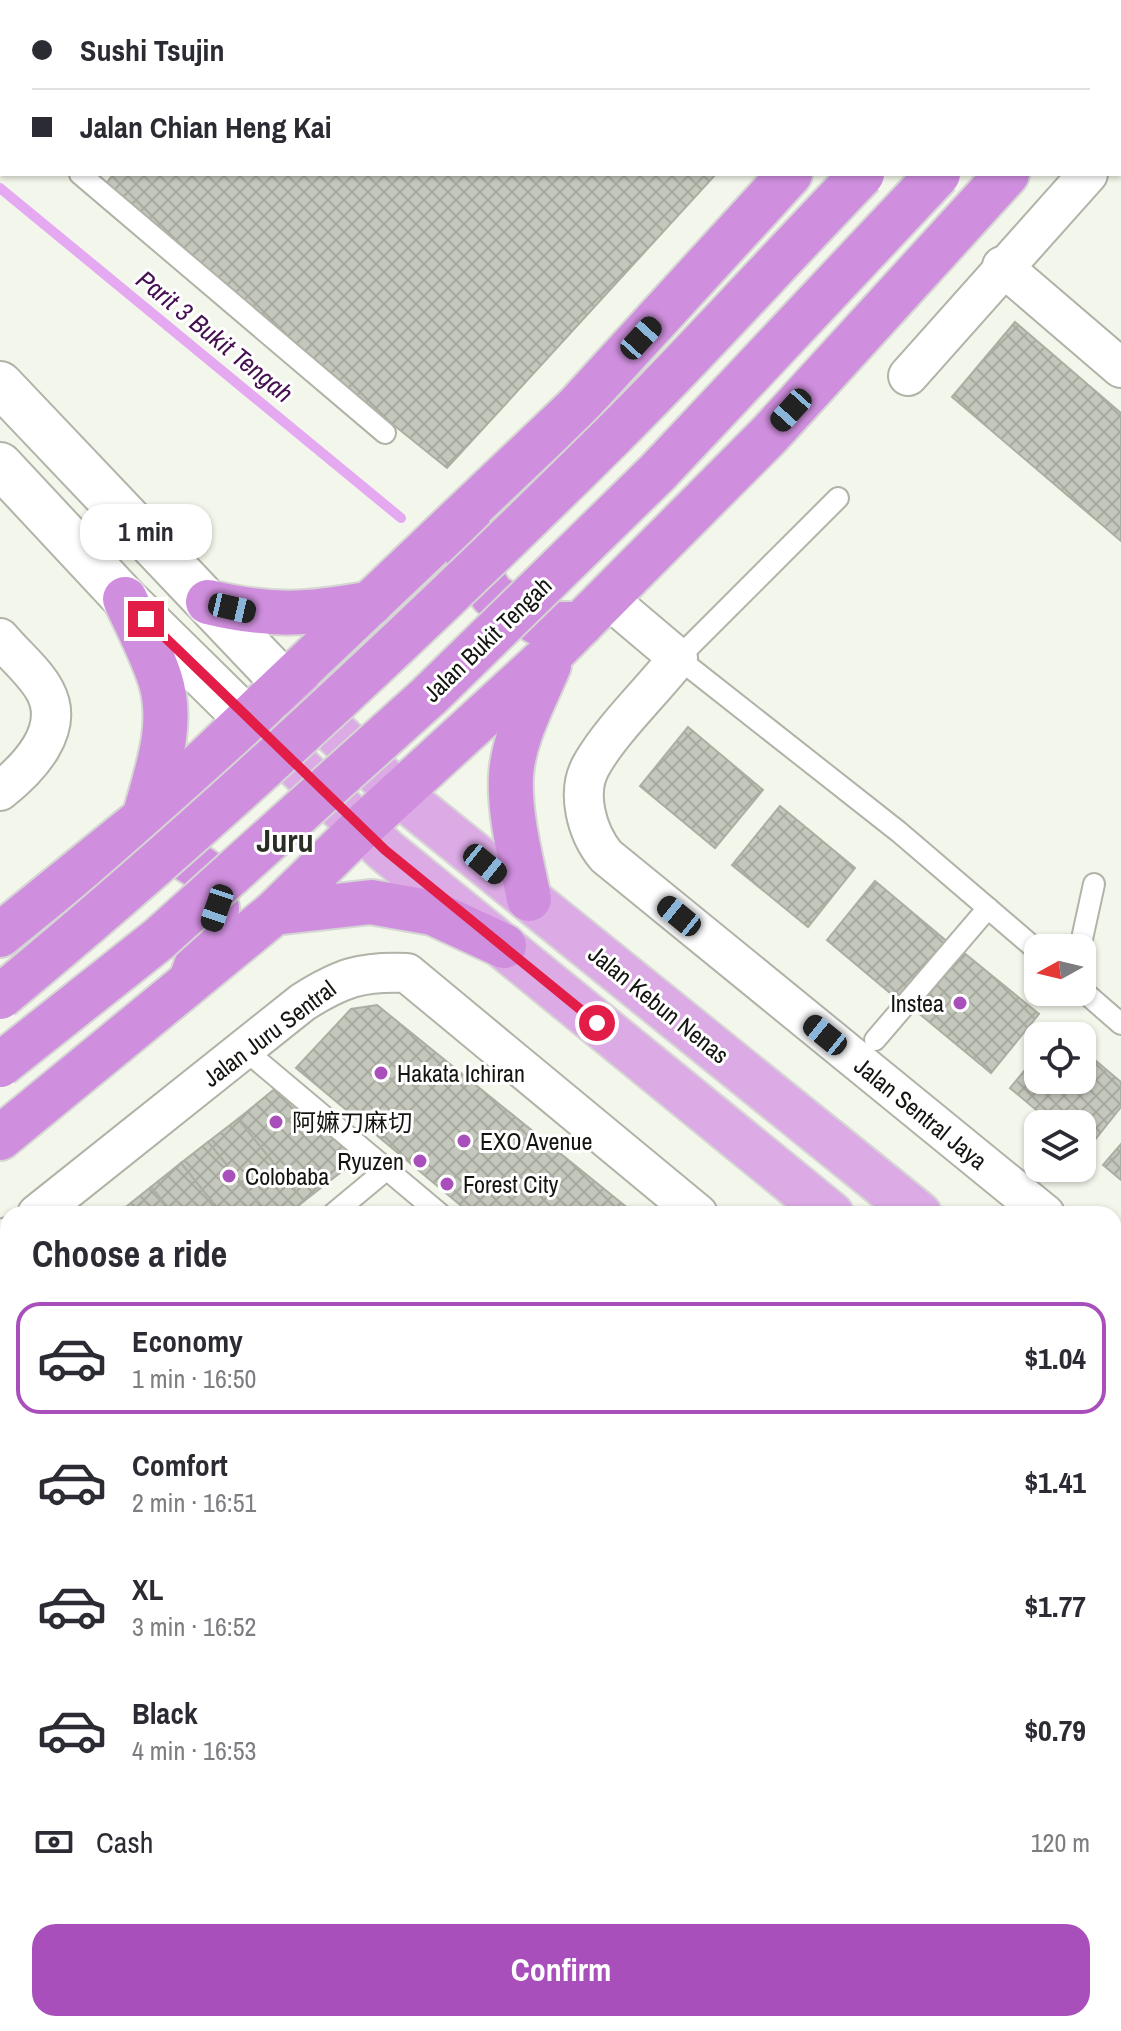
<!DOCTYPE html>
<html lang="en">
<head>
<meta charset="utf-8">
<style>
	body { margin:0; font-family:"Archivo Narrow","Noto Sans SC",sans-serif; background:#f7f7f7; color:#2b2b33; height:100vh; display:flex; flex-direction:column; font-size:30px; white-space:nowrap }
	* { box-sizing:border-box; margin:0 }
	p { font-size:26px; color:#7c7c81 }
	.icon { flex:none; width:44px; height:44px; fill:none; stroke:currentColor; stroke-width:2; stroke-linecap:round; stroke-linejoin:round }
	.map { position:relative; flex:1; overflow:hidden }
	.panel { position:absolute; left:0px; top:1206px; width:1122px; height:826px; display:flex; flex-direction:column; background:#fff; border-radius:24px 24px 0 0; box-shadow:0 2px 6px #0004 }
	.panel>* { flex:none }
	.hud { position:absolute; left:0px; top:0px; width:1122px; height:176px; box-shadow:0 2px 6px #0004; display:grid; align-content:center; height:176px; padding:0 32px; background:#fff }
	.needle { width:52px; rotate:262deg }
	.fabs { position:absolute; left:1024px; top:934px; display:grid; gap:16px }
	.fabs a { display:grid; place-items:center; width:72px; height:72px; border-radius:16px; background:#fff; box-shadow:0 2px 6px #0004; font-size:40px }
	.end { position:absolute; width:36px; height:36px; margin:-18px; border:10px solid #e11d48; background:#fff; box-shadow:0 0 0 4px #fff }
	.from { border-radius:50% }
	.bubble { position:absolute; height:56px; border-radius:24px; background:#fff; box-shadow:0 2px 6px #0004; font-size:26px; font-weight:800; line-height:56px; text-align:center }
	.car { position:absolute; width:24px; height:48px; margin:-24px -12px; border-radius:10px; box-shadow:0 0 6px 2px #0007; background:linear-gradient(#222 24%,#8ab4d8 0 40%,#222 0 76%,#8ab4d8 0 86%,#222 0) }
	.hud b { display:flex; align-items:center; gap:28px; height:76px; font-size:30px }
	.hud b+b { border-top:2px solid #e1e1e2 }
	.hud i { width:20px; height:20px; background:#2b2b33 }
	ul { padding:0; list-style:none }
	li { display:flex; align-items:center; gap:24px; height:112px; margin:0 16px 12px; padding:0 16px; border:4px solid transparent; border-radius:24px }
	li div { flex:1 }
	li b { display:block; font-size:30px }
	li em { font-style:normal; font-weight:800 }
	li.active { border-color:#a84fbb }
	li>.icon { width:72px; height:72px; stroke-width:1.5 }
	h2 { padding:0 32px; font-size:36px; line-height:96px }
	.pay { display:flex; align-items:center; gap:20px; height:88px; padding:0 32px; font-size:30px }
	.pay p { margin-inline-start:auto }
	.action { display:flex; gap:16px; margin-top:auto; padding:16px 32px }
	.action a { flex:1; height:92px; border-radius:24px; background:#a84fbb; color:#fff; font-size:32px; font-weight:800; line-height:92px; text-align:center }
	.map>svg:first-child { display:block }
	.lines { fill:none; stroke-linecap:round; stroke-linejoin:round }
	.stream { stroke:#e4a9f1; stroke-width:10 }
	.building { fill:url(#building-cross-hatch); stroke:#abaea2; stroke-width:2 }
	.service-casing { stroke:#b0b3a7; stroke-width:24 }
	.minor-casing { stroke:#b0b3a7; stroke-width:42 }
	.secondary-casing { stroke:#b0b3a7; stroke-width:48 }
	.primary-casing { stroke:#d5d5d4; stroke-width:48 }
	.trunk-casing { stroke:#d5d5d4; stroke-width:48 }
	.service { stroke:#fff; stroke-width:20 }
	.minor { stroke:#fff; stroke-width:38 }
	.secondary { stroke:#fff; stroke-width:44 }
	.primary { stroke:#dcabe6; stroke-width:44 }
	.trunk { stroke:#d08fde; stroke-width:44 }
	.trunk-bridge-casing { stroke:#d5d5d4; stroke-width:48; stroke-linecap:butt }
	.trunk-bridge { stroke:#d08fde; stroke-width:44 }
	.route { stroke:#e11d48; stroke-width:10 }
	.poi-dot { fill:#a84fbb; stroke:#fff; stroke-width:3 }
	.labels { text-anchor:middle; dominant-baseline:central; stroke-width:6; stroke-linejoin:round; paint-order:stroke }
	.street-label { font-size:24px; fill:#141511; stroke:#fff }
	.poi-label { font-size:24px; fill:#141511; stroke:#fff; text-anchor:start }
	.water-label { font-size:26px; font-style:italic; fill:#451050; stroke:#fff }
	.district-label { font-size:32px; font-weight:bold; fill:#2a2d23; stroke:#fff }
</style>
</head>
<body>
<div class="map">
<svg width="1121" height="2031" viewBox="0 0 1121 2031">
	<defs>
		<pattern id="building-cross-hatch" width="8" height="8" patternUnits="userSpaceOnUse" patternTransform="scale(2)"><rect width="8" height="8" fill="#c4c7bb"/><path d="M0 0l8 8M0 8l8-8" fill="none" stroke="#a8aaa0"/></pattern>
	</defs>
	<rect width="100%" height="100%" fill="#f3f6ea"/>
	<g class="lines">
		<path class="stream" d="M0 188 401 518"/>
	</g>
	<g class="building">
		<path d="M239 0H875L238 2Z"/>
		<path d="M113 174H716L447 468 102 190Z"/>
		<path d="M1015 322 1121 413V541L952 397Z"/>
		<path d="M688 727 763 790 715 848 640 786Z"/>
		<path d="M780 806 855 868 808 927 732 865Z"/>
		<path d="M875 881 950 944 902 1003 827 940Z"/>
		<path d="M963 952 1039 1014 991 1073 916 1011Z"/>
		<path d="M377 1005 635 1214H471L296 1068 351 1009Z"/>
		<path d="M1082 1049 1121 1082V1107L1086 1151 1082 1148V1124H1053L1010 1088 1038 1054V1080H1082Z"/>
		<path d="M277 1087 349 1148 350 1165 304 1201 238 1119Z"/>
		<path d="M238 1119 304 1201 288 1214H267L208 1142Z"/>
		<path d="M208 1142 267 1214H222L181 1163Z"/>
		<path d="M1121 1144V1180L1103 1165Z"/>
		<path d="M181 1163 222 1214H173L151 1187Z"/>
		<path d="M151 1187 173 1214H117Z"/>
		<path d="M0 1364 8 1369V1510L0 1505Z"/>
		<path d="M0 1636 8 1639V1798L0 1796Z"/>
		<path d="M1114 1883 1121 1887V2030L1110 2024H1114Z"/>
		<path d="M0 1960 8 1962V2031H0Z"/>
		<path d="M38 2024H79L77 2031H35Z"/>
		<path d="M79 2024H121L119 2031H77Z"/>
		<path d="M146 2024H188L186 2031H144Z"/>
		<path d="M188 2024H212L228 2029 186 2031Z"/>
	</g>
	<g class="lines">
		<g class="service-casing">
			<g id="service">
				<path d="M201 2 203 0"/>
				<path d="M80 174 385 433"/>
				<path d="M838 498 678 658 899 832 1038 951"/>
				<path d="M1080 948 1094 884"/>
				<path d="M1082 990 1121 1024"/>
				<path d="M875 1040 988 908"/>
				<path d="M245 1050 440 1214"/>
				<path d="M333 1214 387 1169"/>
				<path d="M1114 1557 1121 1577"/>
				<path d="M1114 1618 1121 1598"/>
				<path d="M1065 2024 1079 2031"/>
			</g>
		</g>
		<g class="minor-casing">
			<g id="minor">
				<path d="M78 2 79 0"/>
				<path d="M0 98 2 95"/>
				<path d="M1120 140 1121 139"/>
				<path d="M1002 266 1121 368"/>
				<path d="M908 376 1088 174"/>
				<path d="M607 598 678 658C653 690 612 729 592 764 575 792 587 833 606 856L1045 1214"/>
				<path d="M0 638C14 655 35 672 45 691 66 730 28 769 0 791"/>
				<path d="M37 1214 303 1002C341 978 361 971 407 973L698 1214"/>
				<path d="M0 1244 8 1237"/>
				<path d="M1114 1270 1121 1276"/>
			</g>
		</g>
		<g class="secondary-casing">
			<g id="secondary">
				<path d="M0 384 286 685"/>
				<path d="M0 465 125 599 248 720"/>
			</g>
		</g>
		<g class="primary-casing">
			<g id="primary">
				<path d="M286 685 399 794 919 1214"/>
				<path d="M253 724 385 850 831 1214"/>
				<path d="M1114 1372 1121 1378"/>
				<path d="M1114 1445 1121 1450"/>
			</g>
		</g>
		<g class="trunk-casing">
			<g id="trunk">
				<path d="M947 2 949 0"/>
				<path d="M1022 2 1023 0"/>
				<path d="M1090 2 1092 0"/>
				<path d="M1120 50 1121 49"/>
				<path d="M471 534 467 554 492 595 540 624H581"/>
				<path d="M125 599C137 625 151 651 160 679 175 725 156 774 144 818"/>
				<path d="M208 602C271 617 307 615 371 603"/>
				<path d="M137 852 164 845 202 869 217 908 191 980"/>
				<path d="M529 899C521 859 509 816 511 776 513 738 535 699 549 665"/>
				<path d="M274 913 371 902 433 913 504 946"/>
				<path d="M0 935 144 818 576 408 790 174"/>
				<path d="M0 1138 274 913 362 827 554 651 770 434 1007 174"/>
			</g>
		</g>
		<use href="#service" class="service"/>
		<use href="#minor" class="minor"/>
		<use href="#secondary" class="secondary"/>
		<use href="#primary" class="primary"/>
		<use href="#trunk" class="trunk"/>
		<g class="trunk-bridge-casing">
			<g id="trunk-bridge">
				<path d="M0 997C213 821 415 631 611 437 697 352 778 261 862 174"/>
				<path d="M0 1065 159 939 429 696 658 472 938 174"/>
			</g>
		</g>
		<use href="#trunk-bridge" class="trunk-bridge"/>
	</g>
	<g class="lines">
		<path class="route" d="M146 619 385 850 597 1023"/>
	</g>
	<g class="poi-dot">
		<circle cx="960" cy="1003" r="8"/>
		<circle cx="381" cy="1073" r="8"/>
		<circle cx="276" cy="1122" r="8"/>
		<circle cx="464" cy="1141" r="8"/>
		<circle cx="420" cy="1161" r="8"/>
		<circle cx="229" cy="1176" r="8"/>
		<circle cx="447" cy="1184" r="8"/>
	</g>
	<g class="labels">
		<g class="street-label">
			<text transform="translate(487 639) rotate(-44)">Jalan Bukit Tengah</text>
			<text transform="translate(659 1004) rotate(39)">Jalan Kebun Nenas</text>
			<text transform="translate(269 1033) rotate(-37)">Jalan Juru Sentral</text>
			<text transform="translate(921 1113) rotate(39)">Jalan Sentral Jaya</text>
		</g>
		<g class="poi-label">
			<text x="944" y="1003" text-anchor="end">Instea</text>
			<text x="397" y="1073">Hakata Ichiran</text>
			<text x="292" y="1122">阿嫲刀麻切</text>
			<text x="480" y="1141">EXO Avenue</text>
			<text x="404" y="1161" text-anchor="end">Ryuzen</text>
			<text x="245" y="1176">Colobaba</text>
			<text x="463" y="1184">Forest City</text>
		</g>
		<g class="water-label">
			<text transform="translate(215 336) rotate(39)">Parit 3 Bukit Tengah</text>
		</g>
		<g class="district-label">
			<text x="285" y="840">Juru</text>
		</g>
	</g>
</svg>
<div class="fabs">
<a><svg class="needle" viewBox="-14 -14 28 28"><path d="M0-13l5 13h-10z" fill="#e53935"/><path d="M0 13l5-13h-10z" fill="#7c7c81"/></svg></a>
<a><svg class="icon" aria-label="locate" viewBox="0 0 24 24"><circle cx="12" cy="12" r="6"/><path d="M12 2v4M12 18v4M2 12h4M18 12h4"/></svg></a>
<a><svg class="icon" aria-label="layers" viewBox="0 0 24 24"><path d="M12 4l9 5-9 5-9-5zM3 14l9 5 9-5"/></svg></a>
</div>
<i class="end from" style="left:597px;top:1023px"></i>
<i class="end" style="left:146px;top:619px"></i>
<div class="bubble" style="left:80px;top:504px;width:132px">1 min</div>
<i class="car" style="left:641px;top:338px;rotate:42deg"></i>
<i class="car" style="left:791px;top:410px;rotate:222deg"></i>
<i class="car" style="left:232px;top:608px;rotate:103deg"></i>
<i class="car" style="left:485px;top:864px;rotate:129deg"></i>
<i class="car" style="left:217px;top:908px;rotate:199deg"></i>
<i class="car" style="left:679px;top:916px;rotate:309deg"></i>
<i class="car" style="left:825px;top:1035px;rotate:309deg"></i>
<div class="hud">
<b><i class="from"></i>Sushi Tsujin</b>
<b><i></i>Jalan Chian Heng Kai</b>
</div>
<section class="panel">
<h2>Choose a ride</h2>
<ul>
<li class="active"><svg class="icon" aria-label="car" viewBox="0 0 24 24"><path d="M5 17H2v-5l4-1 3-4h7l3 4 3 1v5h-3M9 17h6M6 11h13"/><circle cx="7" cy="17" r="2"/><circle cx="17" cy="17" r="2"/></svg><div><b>Economy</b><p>1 min · 16:50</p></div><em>$1.04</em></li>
<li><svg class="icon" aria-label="car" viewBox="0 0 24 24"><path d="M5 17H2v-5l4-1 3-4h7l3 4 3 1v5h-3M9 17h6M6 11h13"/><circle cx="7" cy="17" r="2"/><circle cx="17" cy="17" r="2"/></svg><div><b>Comfort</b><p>2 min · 16:51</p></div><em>$1.41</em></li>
<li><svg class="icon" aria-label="car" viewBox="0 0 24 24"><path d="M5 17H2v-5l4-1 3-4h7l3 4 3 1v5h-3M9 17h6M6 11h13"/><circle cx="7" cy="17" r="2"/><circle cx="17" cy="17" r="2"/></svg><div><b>XL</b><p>3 min · 16:52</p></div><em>$1.77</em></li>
<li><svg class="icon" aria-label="car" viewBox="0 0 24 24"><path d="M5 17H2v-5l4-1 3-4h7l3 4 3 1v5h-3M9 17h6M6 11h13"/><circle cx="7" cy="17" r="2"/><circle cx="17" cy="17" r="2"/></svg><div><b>Black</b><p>4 min · 16:53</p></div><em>$0.79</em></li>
</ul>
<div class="pay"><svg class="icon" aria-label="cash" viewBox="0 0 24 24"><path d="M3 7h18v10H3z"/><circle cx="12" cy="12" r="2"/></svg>Cash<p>120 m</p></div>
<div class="action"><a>Confirm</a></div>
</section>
</div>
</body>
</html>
